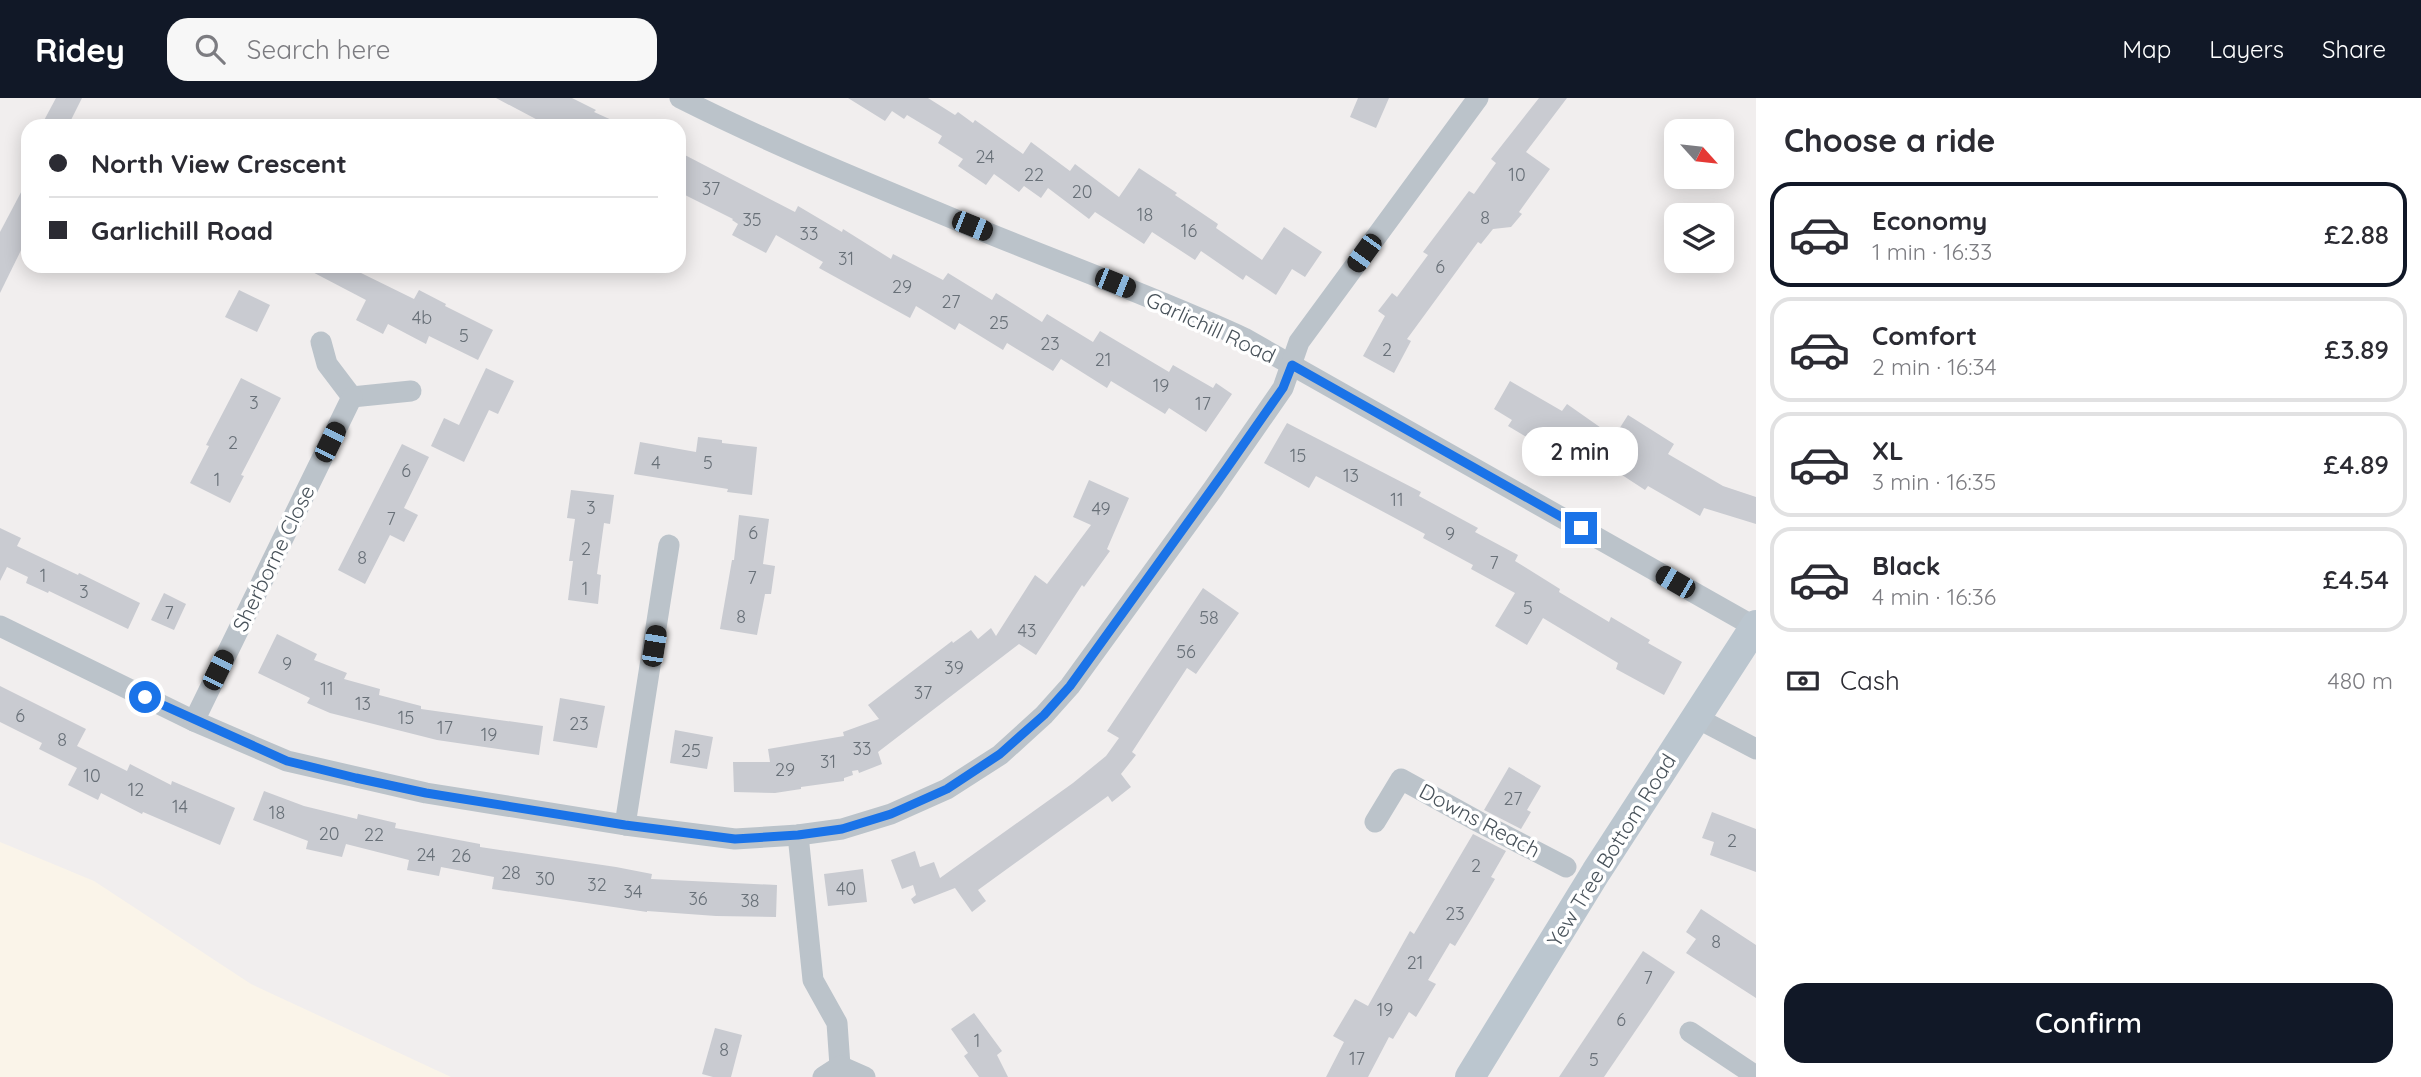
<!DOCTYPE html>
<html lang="en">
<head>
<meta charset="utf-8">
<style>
	body { margin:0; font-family:Quicksand,sans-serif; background:#f7f7f7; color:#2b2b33; height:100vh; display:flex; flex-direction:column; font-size:26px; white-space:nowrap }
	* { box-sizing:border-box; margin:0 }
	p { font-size:23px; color:#7c7c81 }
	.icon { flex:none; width:38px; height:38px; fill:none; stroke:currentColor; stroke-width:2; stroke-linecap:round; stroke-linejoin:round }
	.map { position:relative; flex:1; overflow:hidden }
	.side { display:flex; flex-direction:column; background:#fff; width:665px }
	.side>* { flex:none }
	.guide { position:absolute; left:21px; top:21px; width:665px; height:154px; border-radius:21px; box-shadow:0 4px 18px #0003; display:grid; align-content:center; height:154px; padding:0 28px; background:#fff }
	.needle { width:46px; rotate:117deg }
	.buttons { position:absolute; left:1664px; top:21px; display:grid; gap:14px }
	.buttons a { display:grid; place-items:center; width:70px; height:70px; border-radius:14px; background:#fff; box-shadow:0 4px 18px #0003; font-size:35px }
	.end { position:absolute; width:32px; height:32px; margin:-16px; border:9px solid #1a73e8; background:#fff; box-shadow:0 0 0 4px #fff }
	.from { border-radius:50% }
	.bubble { position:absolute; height:49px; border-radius:21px; background:#fff; box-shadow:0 4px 18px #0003; font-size:23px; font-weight:600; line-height:49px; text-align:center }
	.car { position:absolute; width:21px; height:42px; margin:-21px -10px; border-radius:9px; box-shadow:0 0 5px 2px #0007; background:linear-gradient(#222 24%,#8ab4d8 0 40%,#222 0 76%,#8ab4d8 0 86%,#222 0) }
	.guide b { display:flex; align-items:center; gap:24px; height:66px; font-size:26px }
	.guide b+b { border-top:2px solid #e1e1e2 }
	.guide i { width:18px; height:18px; background:#2b2b33 }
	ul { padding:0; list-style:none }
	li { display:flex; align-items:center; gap:21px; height:105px; margin:0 14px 10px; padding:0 14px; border:4px solid #e1e1e2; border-radius:21px }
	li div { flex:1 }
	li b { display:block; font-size:26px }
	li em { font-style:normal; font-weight:600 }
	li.active { border-color:#111827 }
	li>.icon { width:63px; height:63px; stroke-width:1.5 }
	h2 { padding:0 28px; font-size:32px; line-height:84px }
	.pay { display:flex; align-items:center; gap:18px; height:77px; padding:0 28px; font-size:26px }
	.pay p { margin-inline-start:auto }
	.action { display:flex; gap:14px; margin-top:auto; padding:14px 28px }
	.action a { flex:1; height:80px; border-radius:21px; background:#111827; color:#fff; font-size:28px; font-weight:600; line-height:80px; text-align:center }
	header { display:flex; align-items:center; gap:42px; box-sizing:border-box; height:98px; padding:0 35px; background:#111827; color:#fff }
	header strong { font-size:33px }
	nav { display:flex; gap:38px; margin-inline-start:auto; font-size:24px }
	.search { width:490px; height:63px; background:#f7f7f7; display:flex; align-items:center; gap:18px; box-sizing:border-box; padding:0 24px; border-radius:21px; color:#7c7c81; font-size:26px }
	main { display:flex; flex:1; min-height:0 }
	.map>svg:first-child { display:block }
	.commercial { fill:#faf4e9 }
	.building { fill:#c9cbd1 }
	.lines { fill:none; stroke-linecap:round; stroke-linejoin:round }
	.street { stroke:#bbc3ca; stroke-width:21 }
	.secondary { stroke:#bbc6cf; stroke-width:30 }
	.route { stroke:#1a73e8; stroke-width:9 }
	.labels { text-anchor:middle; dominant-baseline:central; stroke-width:7; stroke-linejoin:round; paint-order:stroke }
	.number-label { font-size:18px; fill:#687078 }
	.street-label { font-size:21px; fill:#48525a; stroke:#fff }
</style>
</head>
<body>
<header>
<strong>Ridey</strong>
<div class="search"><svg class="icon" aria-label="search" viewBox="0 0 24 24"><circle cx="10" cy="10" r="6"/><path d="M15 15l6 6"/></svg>Search here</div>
<nav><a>Map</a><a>Layers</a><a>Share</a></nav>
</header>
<main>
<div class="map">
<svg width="1756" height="979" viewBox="0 0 1756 979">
	<rect width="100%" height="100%" fill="#f1eeee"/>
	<path class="commercial" d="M0 744 94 783 251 886 451 979H0Z"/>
	<g class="building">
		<path d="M56 0H82L68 28H41Z"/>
		<path d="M496 0H572L596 12 594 14 625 28H549Z"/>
		<path d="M848 0H928L955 17 958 14 973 25 975 22 1023 56 1031 44 1070 73 1075 66 1119 99 1139 70 1177 95 1175 97 1218 126 1216 130 1262 162 1284 129 1322 154 1305 179 1292 171 1276 197 1246 177 1243 182 1201 153 1195 162 1152 134 1144 146 1095 114 1089 121 1048 90 1041 100 1024 88 1019 94 994 76 986 87 958 68 963 61 938 45 942 38 907 17 904 21 892 13 885 23Z"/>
		<path d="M1358 0H1389L1376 30 1350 19Z"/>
		<path d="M1539 0H1567L1526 54 1550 71 1519 114 1522 116 1511 129 1493 131 1481 146 1478 144 1407 241 1411 243 1394 275 1363 258 1385 218 1378 213 1392 195 1397 199 1428 157 1423 154 1469 93 1474 96 1496 65 1491 61Z"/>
		<path d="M679 54 795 114 798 108 842 134 843 131 891 161 893 156 943 182 948 175 992 202 996 195 1042 224 1047 216 1093 244 1100 233 1169 274 1173 267 1213 290 1216 285 1232 296 1206 334 1169 310 1165 316 1111 283 1107 290 1061 261 1053 273 1007 245 1003 252 959 225 955 232 916 208 910 220 819 170 823 164 776 137 766 155 732 137 738 126 732 122 733 121 679 94Z"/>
		<path d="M28 81V138L0 195V134Z"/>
		<path d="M301 168H362L359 174 414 201 419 192 446 206 445 208 493 232 478 262 429 238 426 246 388 226 383 236 356 222 366 202Z"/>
		<path d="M239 192 270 207 257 234 225 219Z"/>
		<path d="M486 270 514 283 498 316 489 312 464 364 431 348 444 320 459 327Z"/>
		<path d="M241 280 281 300 241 377 244 378 230 405 190 385 209 348 206 347Z"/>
		<path d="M1510 283 1562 313 1567 306 1614 339 1628 317 1674 346 1668 356 1723 388 1756 399V426L1704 410 1700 418 1648 388 1645 392 1570 343 1563 353 1533 331 1528 340 1508 328 1512 322 1494 311Z"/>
		<path d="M1287 325 1421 394 1419 398 1478 430 1475 434 1518 457 1515 463 1560 491 1559 494 1609 524 1611 519 1650 542 1648 545 1682 564 1664 597 1616 571 1618 565 1543 520 1527 547 1495 528 1515 495 1471 471 1473 467 1423 440 1425 436 1316 378 1309 390 1264 365Z"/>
		<path d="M698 339 722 342V345L757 349 752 397 727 394 728 391 634 376 640 344 696 354Z"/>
		<path d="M402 346 429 359 404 410 418 417 404 444 390 437 365 486 338 472Z"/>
		<path d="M1089 382 1129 400 1107 451 1110 453 1084 489 1082 487 1036 557 1019 546 878 654 882 666 859 675 858 672 852 673 853 677 844 680V683L801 689V691L775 695 734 694 733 664H770L768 651 844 638 843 634 879 621 868 607 952 543 953 545 971 532 978 541 991 530 996 538 1035 477 1047 486 1091 427 1073 419Z"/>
		<path d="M571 392 614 397 610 426 604 425 597 476 601 477 598 506 568 502 573 463H569L575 421 567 420Z"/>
		<path d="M739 417 769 421 763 466 775 468 771 496H765L757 537 720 531 732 462H734Z"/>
		<path d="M0 430 21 440 17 448 78 477 79 475 140 505 128 531 49 493 48 495 26 485 28 479 7 469 0 483Z"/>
		<path d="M1203 490 1239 515 1196 576 1187 570 1132 654 1136 657 1121 676 1131 689 1112 704 1108 698 978 792 986 803 972 814 955 790 914 806 911 801 916 797 913 787 902 791 891 762 915 753 920 769 934 764 940 780 1073 685 1106 658 1119 640 1107 633Z"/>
		<path d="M164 495 186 506 174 532 151 522Z"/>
		<path d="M277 536 317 556 314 562 347 575 344 581 380 591 379 597 421 608V611L543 628 539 657 437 642 330 615 307 605 310 600 258 575Z"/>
		<path d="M0 588 86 631 77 648 127 673 130 666 171 687 172 683 235 710 220 747 143 714 142 716 101 695 98 702 68 687 77 670 39 651 42 645 0 624Z"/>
		<path d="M560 600 605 608 597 650 553 643Z"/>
		<path d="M675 632 713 639 707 671 670 665Z"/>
		<path d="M1509 669 1541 688 1527 712 1531 714 1521 731 1484 712Z"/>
		<path d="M264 693 304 708 357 721 358 716 396 725 395 730 480 746V749L616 769 652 776 651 781 777 787 776 819 716 818 647 813V814L492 791 494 779 441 769 439 778 407 772 409 762 346 746 342 759 306 751 308 743 253 722Z"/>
		<path d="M1712 714 1756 731V774L1710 757 1714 744 1702 740Z"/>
		<path d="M1473 736 1506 753 1491 779 1495 781 1472 820 1455 848 1450 845 1428 882 1436 886 1416 919 1409 914 1393 941 1389 939 1368 979H1326L1344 944 1333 938 1355 901 1368 908 1410 833 1414 836Z"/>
		<path d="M863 771 867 804 828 808 824 776Z"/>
		<path d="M1701 811 1756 847V900L1686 855 1696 841 1686 834Z"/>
		<path d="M1643 853 1675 874 1647 916 1604 979H1559Z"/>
		<path d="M974 915 1002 953 997 957 1008 979H979L964 958 968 955 951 931Z"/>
		<path d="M715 930 742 937 731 979H713L702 976Z"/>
	</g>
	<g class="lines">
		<g class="street">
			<path d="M680 0C775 48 875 88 973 129 1063 166 1155 199 1244 240L1755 529"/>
			<path d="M321 244 327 266 352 299 411 293"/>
			<path d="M0 528 194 623 287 663 426 695 625 727 735 741 798 737 842 731 891 716 947 691 1000 657 1044 617 1070 588 1213 391 1283 290 1299 244 1478 0"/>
			<path d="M1695 619 1756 651"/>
			<path d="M194 623 352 299"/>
			<path d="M1375 724 1401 681 1479 724 1566 769"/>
			<path d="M625 727 669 447"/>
			<path d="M798 737 813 882 837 925 840 968"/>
			<path d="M1690 934 1756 978"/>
			<path d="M823 979 840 968 865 979"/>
		</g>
		<path class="secondary" d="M1470 979 1596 774 1756 527"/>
	</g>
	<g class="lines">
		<path class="route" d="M145 599 287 663 356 680 426 695 625 727 735 741 798 737 842 731 891 716 947 691 1000 656 1044 617 1070 588 1227 370 1283 290 1292 267 1581 430"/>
	</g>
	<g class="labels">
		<g class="number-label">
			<text x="985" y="58">24</text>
			<text x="1034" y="76">22</text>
			<text x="1517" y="76">10</text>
			<text x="711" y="90">37</text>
			<text x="1082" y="93">20</text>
			<text x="1145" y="116">18</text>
			<text x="1485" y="119">8</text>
			<text x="752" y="121">35</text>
			<text x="1189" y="132">16</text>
			<text x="809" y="135">33</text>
			<text x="846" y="160">31</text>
			<text x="1440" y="168">6</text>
			<text x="902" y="188">29</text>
			<text x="951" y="203">27</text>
			<text x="422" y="219">4b</text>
			<text x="999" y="224">25</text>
			<text x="464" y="237">5</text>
			<text x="1050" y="245">23</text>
			<text x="1387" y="251">2</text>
			<text x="1103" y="261">21</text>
			<text x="1161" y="287">19</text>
			<text x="254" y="304">3</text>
			<text x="1203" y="305">17</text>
			<text x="233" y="344">2</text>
			<text x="1298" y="357">15</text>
			<text x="656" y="364">4</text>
			<text x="708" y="364">5</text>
			<text x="406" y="372">6</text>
			<text x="1351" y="377">13</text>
			<text x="217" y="381">1</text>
			<text x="1397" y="401">11</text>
			<text x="591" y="409">3</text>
			<text x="1101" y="410">49</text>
			<text x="391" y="420">7</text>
			<text x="753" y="434">6</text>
			<text x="1450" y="435">9</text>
			<text x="586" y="450">2</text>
			<text x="362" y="459">8</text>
			<text x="1494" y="464">7</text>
			<text x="43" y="477">1</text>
			<text x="752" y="479">7</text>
			<text x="585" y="490">1</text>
			<text x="84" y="493">3</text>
			<text x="1528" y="509">5</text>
			<text x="169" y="514">7</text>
			<text x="741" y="518">8</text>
			<text x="1209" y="519">58</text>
			<text x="1027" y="532">43</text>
			<text x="1186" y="553">56</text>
			<text x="287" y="565">9</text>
			<text x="954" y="569">39</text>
			<text x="327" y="590">11</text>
			<text x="923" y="594">37</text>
			<text x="363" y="605">13</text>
			<text x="20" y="617">6</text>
			<text x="406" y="619">15</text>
			<text x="579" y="625">23</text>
			<text x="445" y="629">17</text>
			<text x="489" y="636">19</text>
			<text x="62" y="641">8</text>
			<text x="862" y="650">33</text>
			<text x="691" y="652">25</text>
			<text x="828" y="663">31</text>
			<text x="785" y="671">29</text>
			<text x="92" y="677">10</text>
			<text x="136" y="691">12</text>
			<text x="1513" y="700">27</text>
			<text x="180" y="708">14</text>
			<text x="277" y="714">18</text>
			<text x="329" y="735">20</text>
			<text x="374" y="736">22</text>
			<text x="1732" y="742">2</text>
			<text x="426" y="756">24</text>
			<text x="461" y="757">26</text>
			<text x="1476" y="767">2</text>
			<text x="511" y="774">28</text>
			<text x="545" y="780">30</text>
			<text x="597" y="786">32</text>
			<text x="846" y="790">40</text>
			<text x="633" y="793">34</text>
			<text x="698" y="800">36</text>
			<text x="750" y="802">38</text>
			<text x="1455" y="815">23</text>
			<text x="1716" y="843">8</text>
			<text x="1415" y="864">21</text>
			<text x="1648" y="879">7</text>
			<text x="1385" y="911">19</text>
			<text x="1621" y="921">6</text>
			<text x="977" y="942">1</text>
			<text x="724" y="951">8</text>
			<text x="1357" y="960">17</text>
			<text x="1594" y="961">5</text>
		</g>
		<g class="street-label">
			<text transform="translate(1211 229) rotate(25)">Garlichill Road</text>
			<text transform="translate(273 460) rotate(-64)">Sherborne Close</text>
			<text transform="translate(1480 722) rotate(28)">Downs Reach</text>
			<text transform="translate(1611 752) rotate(-58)">Yew Tree Bottom Road</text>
		</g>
	</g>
</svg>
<div class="buttons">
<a><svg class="needle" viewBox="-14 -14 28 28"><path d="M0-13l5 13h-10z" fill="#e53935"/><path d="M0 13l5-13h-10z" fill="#7c7c81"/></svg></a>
<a><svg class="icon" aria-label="layers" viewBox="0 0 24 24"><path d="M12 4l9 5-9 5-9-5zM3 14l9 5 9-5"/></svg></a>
</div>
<i class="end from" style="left:145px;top:599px"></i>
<i class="end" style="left:1581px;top:430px"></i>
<div class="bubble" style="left:1522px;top:329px;width:116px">2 min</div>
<i class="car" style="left:972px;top:128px;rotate:112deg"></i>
<i class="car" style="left:1364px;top:155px;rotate:216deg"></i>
<i class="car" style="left:1115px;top:185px;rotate:112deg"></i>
<i class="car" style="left:330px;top:344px;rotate:26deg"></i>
<i class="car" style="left:1675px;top:484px;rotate:300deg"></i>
<i class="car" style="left:654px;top:548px;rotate:9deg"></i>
<i class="car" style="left:218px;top:572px;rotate:26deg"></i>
<div class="guide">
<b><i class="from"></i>North View Crescent</b>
<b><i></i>Garlichill Road</b>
</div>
</div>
<section class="side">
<h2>Choose a ride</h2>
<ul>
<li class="active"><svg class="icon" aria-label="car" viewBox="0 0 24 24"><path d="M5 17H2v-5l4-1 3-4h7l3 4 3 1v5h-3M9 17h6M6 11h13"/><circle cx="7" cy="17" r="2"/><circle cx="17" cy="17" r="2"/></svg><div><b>Economy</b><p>1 min · 16:33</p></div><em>£2.88</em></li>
<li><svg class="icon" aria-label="car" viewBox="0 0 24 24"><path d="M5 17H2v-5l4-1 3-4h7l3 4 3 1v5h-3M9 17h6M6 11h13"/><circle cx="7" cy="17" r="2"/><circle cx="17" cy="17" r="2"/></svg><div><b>Comfort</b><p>2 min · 16:34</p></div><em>£3.89</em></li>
<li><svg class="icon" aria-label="car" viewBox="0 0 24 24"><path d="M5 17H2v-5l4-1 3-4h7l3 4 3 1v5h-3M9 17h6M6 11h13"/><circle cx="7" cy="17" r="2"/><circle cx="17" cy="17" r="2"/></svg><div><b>XL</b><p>3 min · 16:35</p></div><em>£4.89</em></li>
<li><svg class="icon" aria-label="car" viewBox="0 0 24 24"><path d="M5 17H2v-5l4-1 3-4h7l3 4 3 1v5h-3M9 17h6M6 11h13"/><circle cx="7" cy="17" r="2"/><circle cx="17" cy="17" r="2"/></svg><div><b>Black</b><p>4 min · 16:36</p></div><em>£4.54</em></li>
</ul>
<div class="pay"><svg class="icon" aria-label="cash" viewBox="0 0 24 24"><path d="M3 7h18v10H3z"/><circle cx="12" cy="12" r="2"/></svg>Cash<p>480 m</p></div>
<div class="action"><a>Confirm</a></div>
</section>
</main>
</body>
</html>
